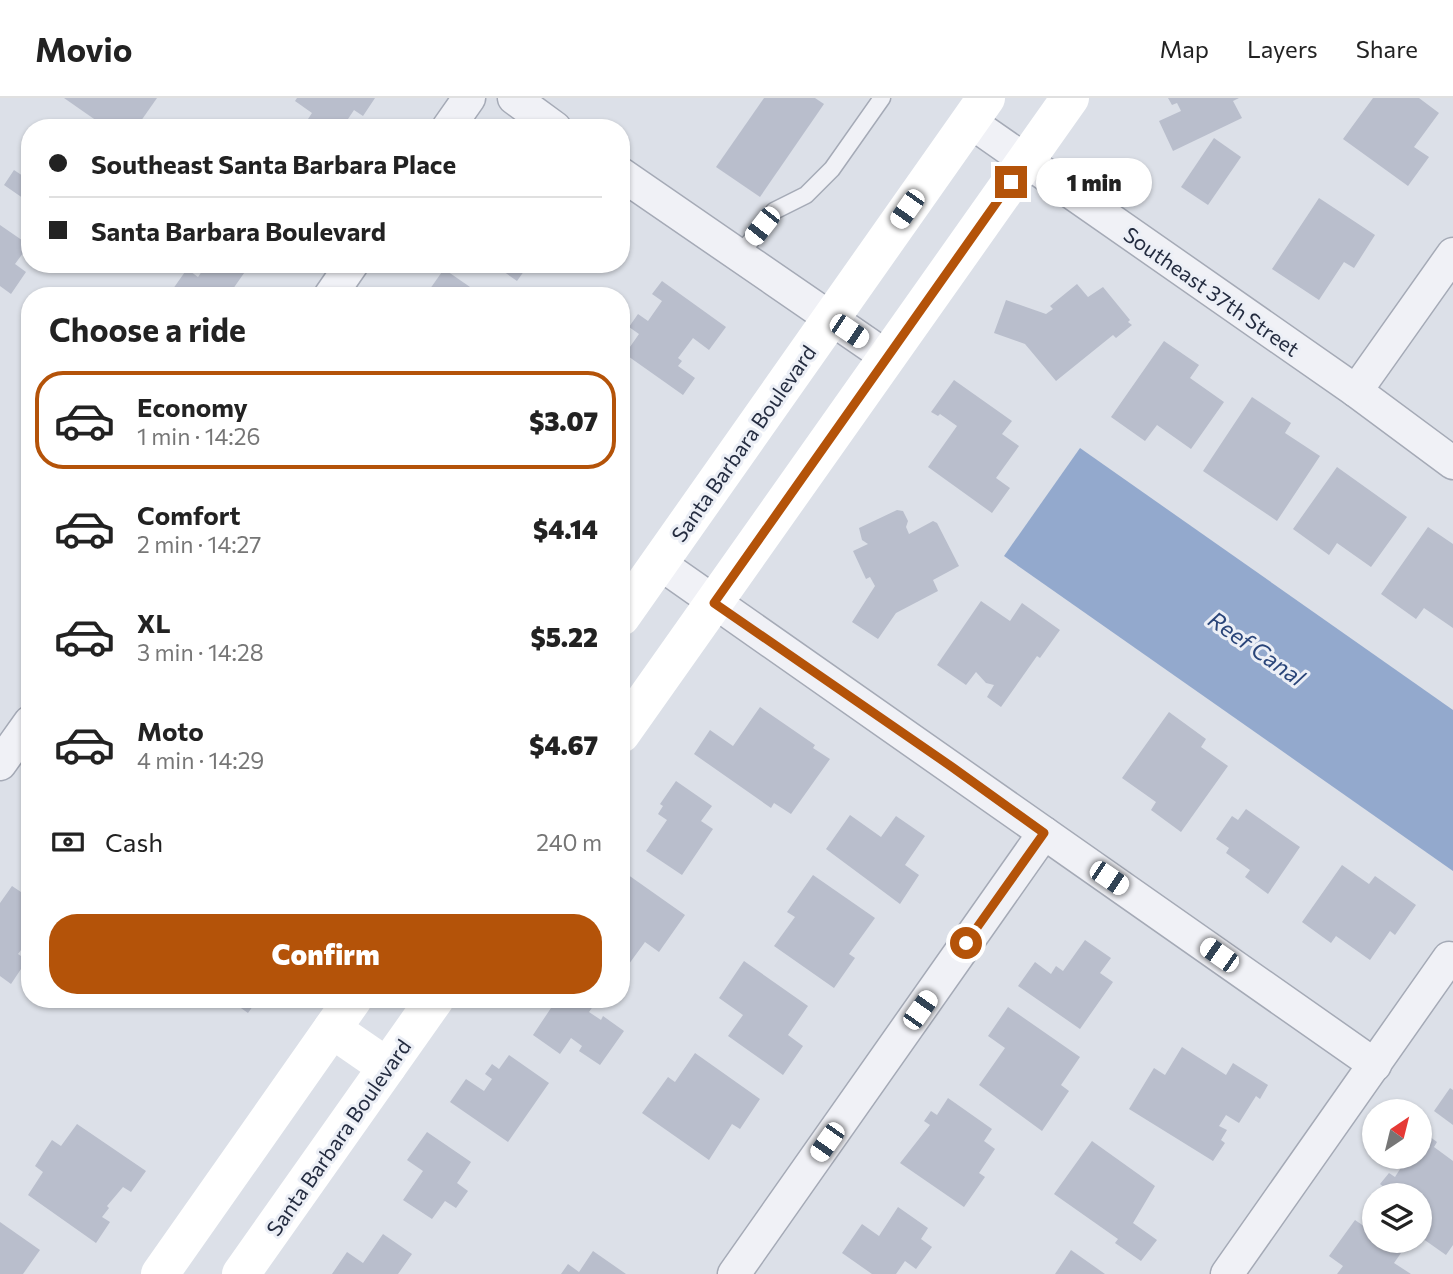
<!DOCTYPE html>
<html lang="en">
<head>
<meta charset="utf-8">
<style>
	body { margin:0; font-family:Commissioner,sans-serif; background:#f6f6f6; color:#222; height:100vh; display:flex; flex-direction:column; font-size:26px; white-space:nowrap }
	* { box-sizing:border-box; margin:0 }
	p { font-size:23px; color:#767676 }
	.icon { flex:none; width:38px; height:38px; fill:none; stroke:currentColor; stroke-width:2; stroke-linecap:round; stroke-linejoin:round }
	.map { position:relative; flex:1; overflow:hidden }
	.sheet { position:absolute; left:21px; top:189px; width:609px; height:721px; display:flex; flex-direction:column; background:#fff; border-radius:28px; box-shadow:0 2px 5px #0004 }
	.sheet>* { flex:none }
	.banner { position:absolute; left:21px; top:21px; width:609px; height:154px; border-radius:28px; box-shadow:0 2px 5px #0004; display:grid; align-content:center; height:154px; padding:0 28px; background:#fff }
	.needle { width:46px; rotate:35deg }
	.tools { position:absolute; left:1362px; top:1001px; display:grid; gap:14px }
	.tools a { display:grid; place-items:center; width:70px; height:70px; border-radius:50%; background:#fff; box-shadow:0 2px 5px #0004; font-size:35px }
	.end { position:absolute; width:32px; height:32px; margin:-16px; border:9px solid #b45309; background:#fff; box-shadow:0 0 0 4px #fff }
	.from { border-radius:50% }
	.bubble { position:absolute; height:49px; border-radius:24px; background:#fff; box-shadow:0 2px 5px #0004; font-size:23px; font-weight:800; line-height:49px; text-align:center }
	.car { position:absolute; width:21px; height:42px; margin:-21px -10px; border-radius:9px; box-shadow:0 0 5px 2px #0007; background:linear-gradient(#fff 24%,#345 0 40%,#fff 0 76%,#345 0 86%,#fff 0) }
	.banner b { display:flex; align-items:center; gap:24px; height:66px; font-size:26px }
	.banner b+b { border-top:2px solid #e0e0e0 }
	.banner i { width:18px; height:18px; background:#222 }
	ul { padding:0; list-style:none }
	li { display:flex; align-items:center; gap:21px; height:98px; margin:0 14px 10px; padding:0 14px; border:4px solid transparent; border-radius:28px }
	li div { flex:1 }
	li b { display:block; font-size:26px }
	li em { font-style:normal; font-weight:800 }
	li.on { border-color:#b45309 }
	li>.icon { width:63px; height:63px; stroke-width:1.5 }
	h2 { padding:0 28px; font-size:32px; line-height:84px }
	.pay { display:flex; align-items:center; gap:18px; height:77px; padding:0 28px; font-size:26px }
	.pay p { margin-inline-start:auto }
	.button { display:flex; gap:14px; margin-top:auto; padding:14px 28px }
	.button a { flex:1; height:80px; border-radius:28px; background:#b45309; color:#fff; font-size:28px; font-weight:800; line-height:80px; text-align:center }
	header { display:flex; align-items:center; gap:42px; box-sizing:border-box; height:98px; padding:0 35px; background:#fff; border-bottom:2px solid #e0e0e0 }
	header strong { font-size:33px }
	nav { display:flex; gap:38px; margin-inline-start:auto; font-size:24px }
	.map>svg:first-child { display:block }
	.water { fill:#93a9cd }
	.building { fill:#b9becc }
	.lines { fill:none; stroke-linecap:round; stroke-linejoin:round }
	.lane-casing { stroke:#a5aab6; stroke-width:19 }
	.street-casing { stroke:#a5aab6; stroke-width:35 }
	.lane { stroke:#f0f1f6; stroke-width:16 }
	.street { stroke:#f0f1f6; stroke-width:32 }
	.secondary { stroke:#fff; stroke-width:38 }
	.route { stroke:#b45309; stroke-width:9 }
	.labels { text-anchor:middle; dominant-baseline:central; stroke-width:6; stroke-linejoin:round; paint-order:stroke }
	.street-label { font-size:21px; fill:#242c40; stroke:#eceff6 }
	.water-label { font-size:23px; font-style:italic; fill:#2a4579; stroke:#eceff6 }
</style>
</head>
<body>
<header>
<strong>Movio</strong>
<nav><a>Map</a><a>Layers</a><a>Share</a></nav>
</header>
<div class="map">
<svg width="1453" height="1176" viewBox="0 0 1453 1176">
	<rect width="100%" height="100%" fill="#dce0e8"/>
	<path class="water" d="M1080 350 1453 612V773L1004 458Z"/>
	<g class="building">
		<path d="M64 0H157L136 30H107Z"/>
		<path d="M297 0H375L363 18 354 12 342 30H302L312 15 295 3Z"/>
		<path d="M764 0H815L824 6 760 99 716 69Z"/>
		<path d="M1168 0H1239L1233 3 1242 20 1173 53 1159 23 1181 13 1177 5 1172 7Z"/>
		<path d="M1373 0H1419L1439 15 1414 49 1429 59 1408 88 1343 41Z"/>
		<path d="M1214 40 1241 59 1208 107 1181 89Z"/>
		<path d="M14 72 26 80 30 74V105L4 87Z"/>
		<path d="M1319 100 1375 137 1354 170 1344 164 1319 202 1272 171Z"/>
		<path d="M0 127 29 147 15 166 26 174 11 196 0 188Z"/>
		<path d="M207 166 249 168 228 198H168L187 171 198 179Z"/>
		<path d="M493 166H523L527 169 517 183Z"/>
		<path d="M444 171 483 198H425Z"/>
		<path d="M662 183 726 229 709 252 693 240 678 260 682 263 678 268 695 280 683 297 625 256 639 236 629 229 638 216 648 223 662 203 652 196Z"/>
		<path d="M1077 186 1088 199 1103 189 1130 222 1128 224 1132 227 1116 240 1113 237 1056 283 1025 246 994 235 1006 202 1046 216 1053 211 1050 208Z"/>
		<path d="M1164 243 1199 267 1190 280 1224 304 1191 351 1157 327 1145 343 1111 319Z"/>
		<path d="M954 282 1012 323 1002 336 1019 348 996 380 1010 390 992 415 928 369 957 328 940 316 938 318 931 314Z"/>
		<path d="M1252 299 1291 325 1285 335 1320 358 1277 423 1203 373Z"/>
		<path d="M1337 369 1407 419 1371 469 1337 445 1329 457 1293 431Z"/>
		<path d="M897 412 903 413 908 423 906 429 909 436 933 423 937 425 959 468 933 482 938 493 896 515 878 541 852 524 875 488 870 479 866 481 853 453 868 446 862 442 859 430Z"/>
		<path d="M1428 429 1453 446V530L1424 510 1416 521 1381 496Z"/>
		<path d="M981 503 1010 523 1022 505 1060 532 1040 560 1037 558 1001 609 987 599 994 587 986 585 976 574 966 587 937 567Z"/>
		<path d="M760 609 815 647 813 650 830 661 791 716 774 705 771 710 694 656 710 632 733 648Z"/>
		<path d="M1169 614 1206 641 1201 649 1228 668 1181 734 1151 712 1156 704 1122 680Z"/>
		<path d="M676 683 712 708 701 723 713 731 682 777 646 753 667 722 658 716 663 708 660 706Z"/>
		<path d="M1246 711 1300 749 1268 796 1245 779 1250 772 1226 755 1229 750 1216 741 1232 718 1238 722Z"/>
		<path d="M850 717 881 739 896 718 925 738 905 767 919 777 900 806 826 751Z"/>
		<path d="M1342 767 1369 786 1375 778 1416 807 1395 837 1390 833 1370 862 1336 838 1331 845 1302 824Z"/>
		<path d="M624 774 685 817 659 854 645 844 626 870 621 867V777Z"/>
		<path d="M813 777 875 820 849 856 855 860 834 890 774 848 795 819 787 814Z"/>
		<path d="M12 788 30 800V840L18 856 27 862 11 886 0 878V805Z"/>
		<path d="M1085 842 1111 860 1100 875 1113 884 1080 931 1018 888 1035 864 1051 876 1056 868 1063 873Z"/>
		<path d="M744 863 808 908 788 937 803 948 783 977 728 938 743 917 719 900Z"/>
		<path d="M228 901H258L248 915Z"/>
		<path d="M557 901H598L589 914 601 922 603 918 624 933 600 967 579 953 582 948 571 940 560 956 533 937Z"/>
		<path d="M1008 909 1080 959 1061 987 1069 993 1042 1033 979 987 1005 950 988 938Z"/>
		<path d="M1182 949 1226 977 1233 965 1268 987 1260 1001 1256 998 1239 1025 1226 1017 1219 1028 1227 1032 1221 1042 1225 1045 1213 1063 1129 1011 1154 970 1165 977Z"/>
		<path d="M695 955 760 1001 740 1031 732 1026 709 1062 642 1015 668 979 675 984Z"/>
		<path d="M509 957 549 985 508 1044 450 1004 466 981 484 993 492 981 485 976 492 966 499 971Z"/>
		<path d="M1450 990 1453 992V1027L1434 1013Z"/>
		<path d="M948 1000 992 1031 984 1043 995 1051 979 1075 985 1079 964 1109 900 1065 930 1027 924 1023 931 1013 937 1017Z"/>
		<path d="M77 1026 146 1073 131 1094 123 1089 107 1108 109 1110 102 1119 110 1124 96 1145 28 1097 43 1074 35 1068 44 1054 52 1042 61 1048Z"/>
		<path d="M1419 1031 1437 1044 1434 1049 1453 1063V1147L1446 1157 1419 1138V1097H1378L1384 1089 1380 1086 1389 1075 1395 1079 1402 1068 1388 1059H1419Z"/>
		<path d="M427 1034 471 1064 457 1085 468 1093 456 1110 445 1103 432 1121 403 1102 423 1073 407 1062Z"/>
		<path d="M1092 1043 1155 1088 1133 1125 1157 1142 1141 1163 1115 1145 1118 1141 1054 1096Z"/>
		<path d="M898 1109 928 1130 921 1141 932 1149 916 1171 905 1163 896 1176H872L842 1155 862 1126 879 1138Z"/>
		<path d="M1355 1122 1374 1135V1143H1384L1401 1155 1394 1165 1411 1176H1337L1343 1168 1329 1158Z"/>
		<path d="M0 1124 40 1152 23 1176H0Z"/>
		<path d="M383 1136 412 1156 398 1176H332L347 1154 363 1165Z"/>
		<path d="M1071 1152 1105 1176H1055Z"/>
		<path d="M593 1153 626 1176H561L568 1166 579 1174Z"/>
	</g>
	<g class="lines">
		<g class="lane-casing">
			<path id="lane" d="M739 158 774 113 806 97 832 71 882 0"/>
		</g>
		<g class="street-casing">
			<g id="street">
				<path d="M514 0 555 30"/>
				<path d="M969 23 1356 293 1453 365"/>
				<path d="M448 30 469 0"/>
				<path d="M621 76 887 259"/>
				<path d="M330 198 352 166"/>
				<path d="M1356 293 1453 156"/>
				<path d="M659 465 1375 967"/>
				<path d="M0 666 30 624"/>
				<path d="M734 1176 1044 735"/>
				<path d="M1227 1176 1449 860"/>
			</g>
		</g>
		<use href="#lane" class="lane"/>
		<use href="#street" class="street"/>
		<g class="secondary">
			<path d="M621 519 986 0"/>
			<path d="M621 636 1070 0"/>
			<path d="M332 931 387 969"/>
			<path d="M160 1176 353 901"/>
			<path d="M241 1176 435 901"/>
		</g>
	</g>
	<g class="lines">
		<path class="route" d="M966 845 1044 735 952 669 714 505 1011 84"/>
	</g>
	<g class="labels">
		<g class="street-label">
			<text transform="translate(1212 193) rotate(35)">Southeast 37th Street</text>
			<text transform="translate(743 345) rotate(-55)">Santa Barbara Boulevard</text>
			<text transform="translate(338 1039) rotate(-55)">Santa Barbara Boulevard</text>
		</g>
		<g class="water-label">
			<text transform="translate(1257 550) rotate(35)">Reef Canal</text>
		</g>
	</g>
</svg>
<div class="tools">
<a><svg class="needle" viewBox="-14 -14 28 28"><path d="M0-13l5 13h-10z" fill="#e53935"/><path d="M0 13l5-13h-10z" fill="#767676"/></svg></a>
<a><svg class="icon" aria-label="layers" viewBox="0 0 24 24"><path d="M12 4l9 5-9 5-9-5zM3 14l9 5 9-5"/></svg></a>
</div>
<i class="end from" style="left:966px;top:845px"></i>
<i class="end" style="left:1011px;top:84px"></i>
<div class="bubble" style="left:1036px;top:60px;width:116px">1 min</div>
<i class="car" style="left:907px;top:111px;rotate:215deg"></i>
<i class="car" style="left:762px;top:128px;rotate:218deg"></i>
<i class="car" style="left:849px;top:233px;rotate:124deg"></i>
<i class="car" style="left:1109px;top:780px;rotate:124deg"></i>
<i class="car" style="left:1219px;top:857px;rotate:305deg"></i>
<i class="car" style="left:920px;top:912px;rotate:35deg"></i>
<i class="car" style="left:827px;top:1044px;rotate:215deg"></i>
<div class="banner">
<b><i class="from"></i>Southeast Santa Barbara Place</b>
<b><i></i>Santa Barbara Boulevard</b>
</div>
<section class="sheet">
<h2>Choose a ride</h2>
<ul>
<li class="on"><svg class="icon" aria-label="car" viewBox="0 0 24 24"><path d="M5 17H2v-5l4-1 3-4h7l3 4 3 1v5h-3M9 17h6M6 11h13"/><circle cx="7" cy="17" r="2"/><circle cx="17" cy="17" r="2"/></svg><div><b>Economy</b><p>1 min · 14:26</p></div><em>$3.07</em></li>
<li><svg class="icon" aria-label="car" viewBox="0 0 24 24"><path d="M5 17H2v-5l4-1 3-4h7l3 4 3 1v5h-3M9 17h6M6 11h13"/><circle cx="7" cy="17" r="2"/><circle cx="17" cy="17" r="2"/></svg><div><b>Comfort</b><p>2 min · 14:27</p></div><em>$4.14</em></li>
<li><svg class="icon" aria-label="car" viewBox="0 0 24 24"><path d="M5 17H2v-5l4-1 3-4h7l3 4 3 1v5h-3M9 17h6M6 11h13"/><circle cx="7" cy="17" r="2"/><circle cx="17" cy="17" r="2"/></svg><div><b>XL</b><p>3 min · 14:28</p></div><em>$5.22</em></li>
<li><svg class="icon" aria-label="car" viewBox="0 0 24 24"><path d="M5 17H2v-5l4-1 3-4h7l3 4 3 1v5h-3M9 17h6M6 11h13"/><circle cx="7" cy="17" r="2"/><circle cx="17" cy="17" r="2"/></svg><div><b>Moto</b><p>4 min · 14:29</p></div><em>$4.67</em></li>
</ul>
<div class="pay"><svg class="icon" aria-label="cash" viewBox="0 0 24 24"><path d="M3 7h18v10H3z"/><circle cx="12" cy="12" r="2"/></svg>Cash<p>240 m</p></div>
<div class="button"><a>Confirm</a></div>
</section>
</div>
</body>
</html>
